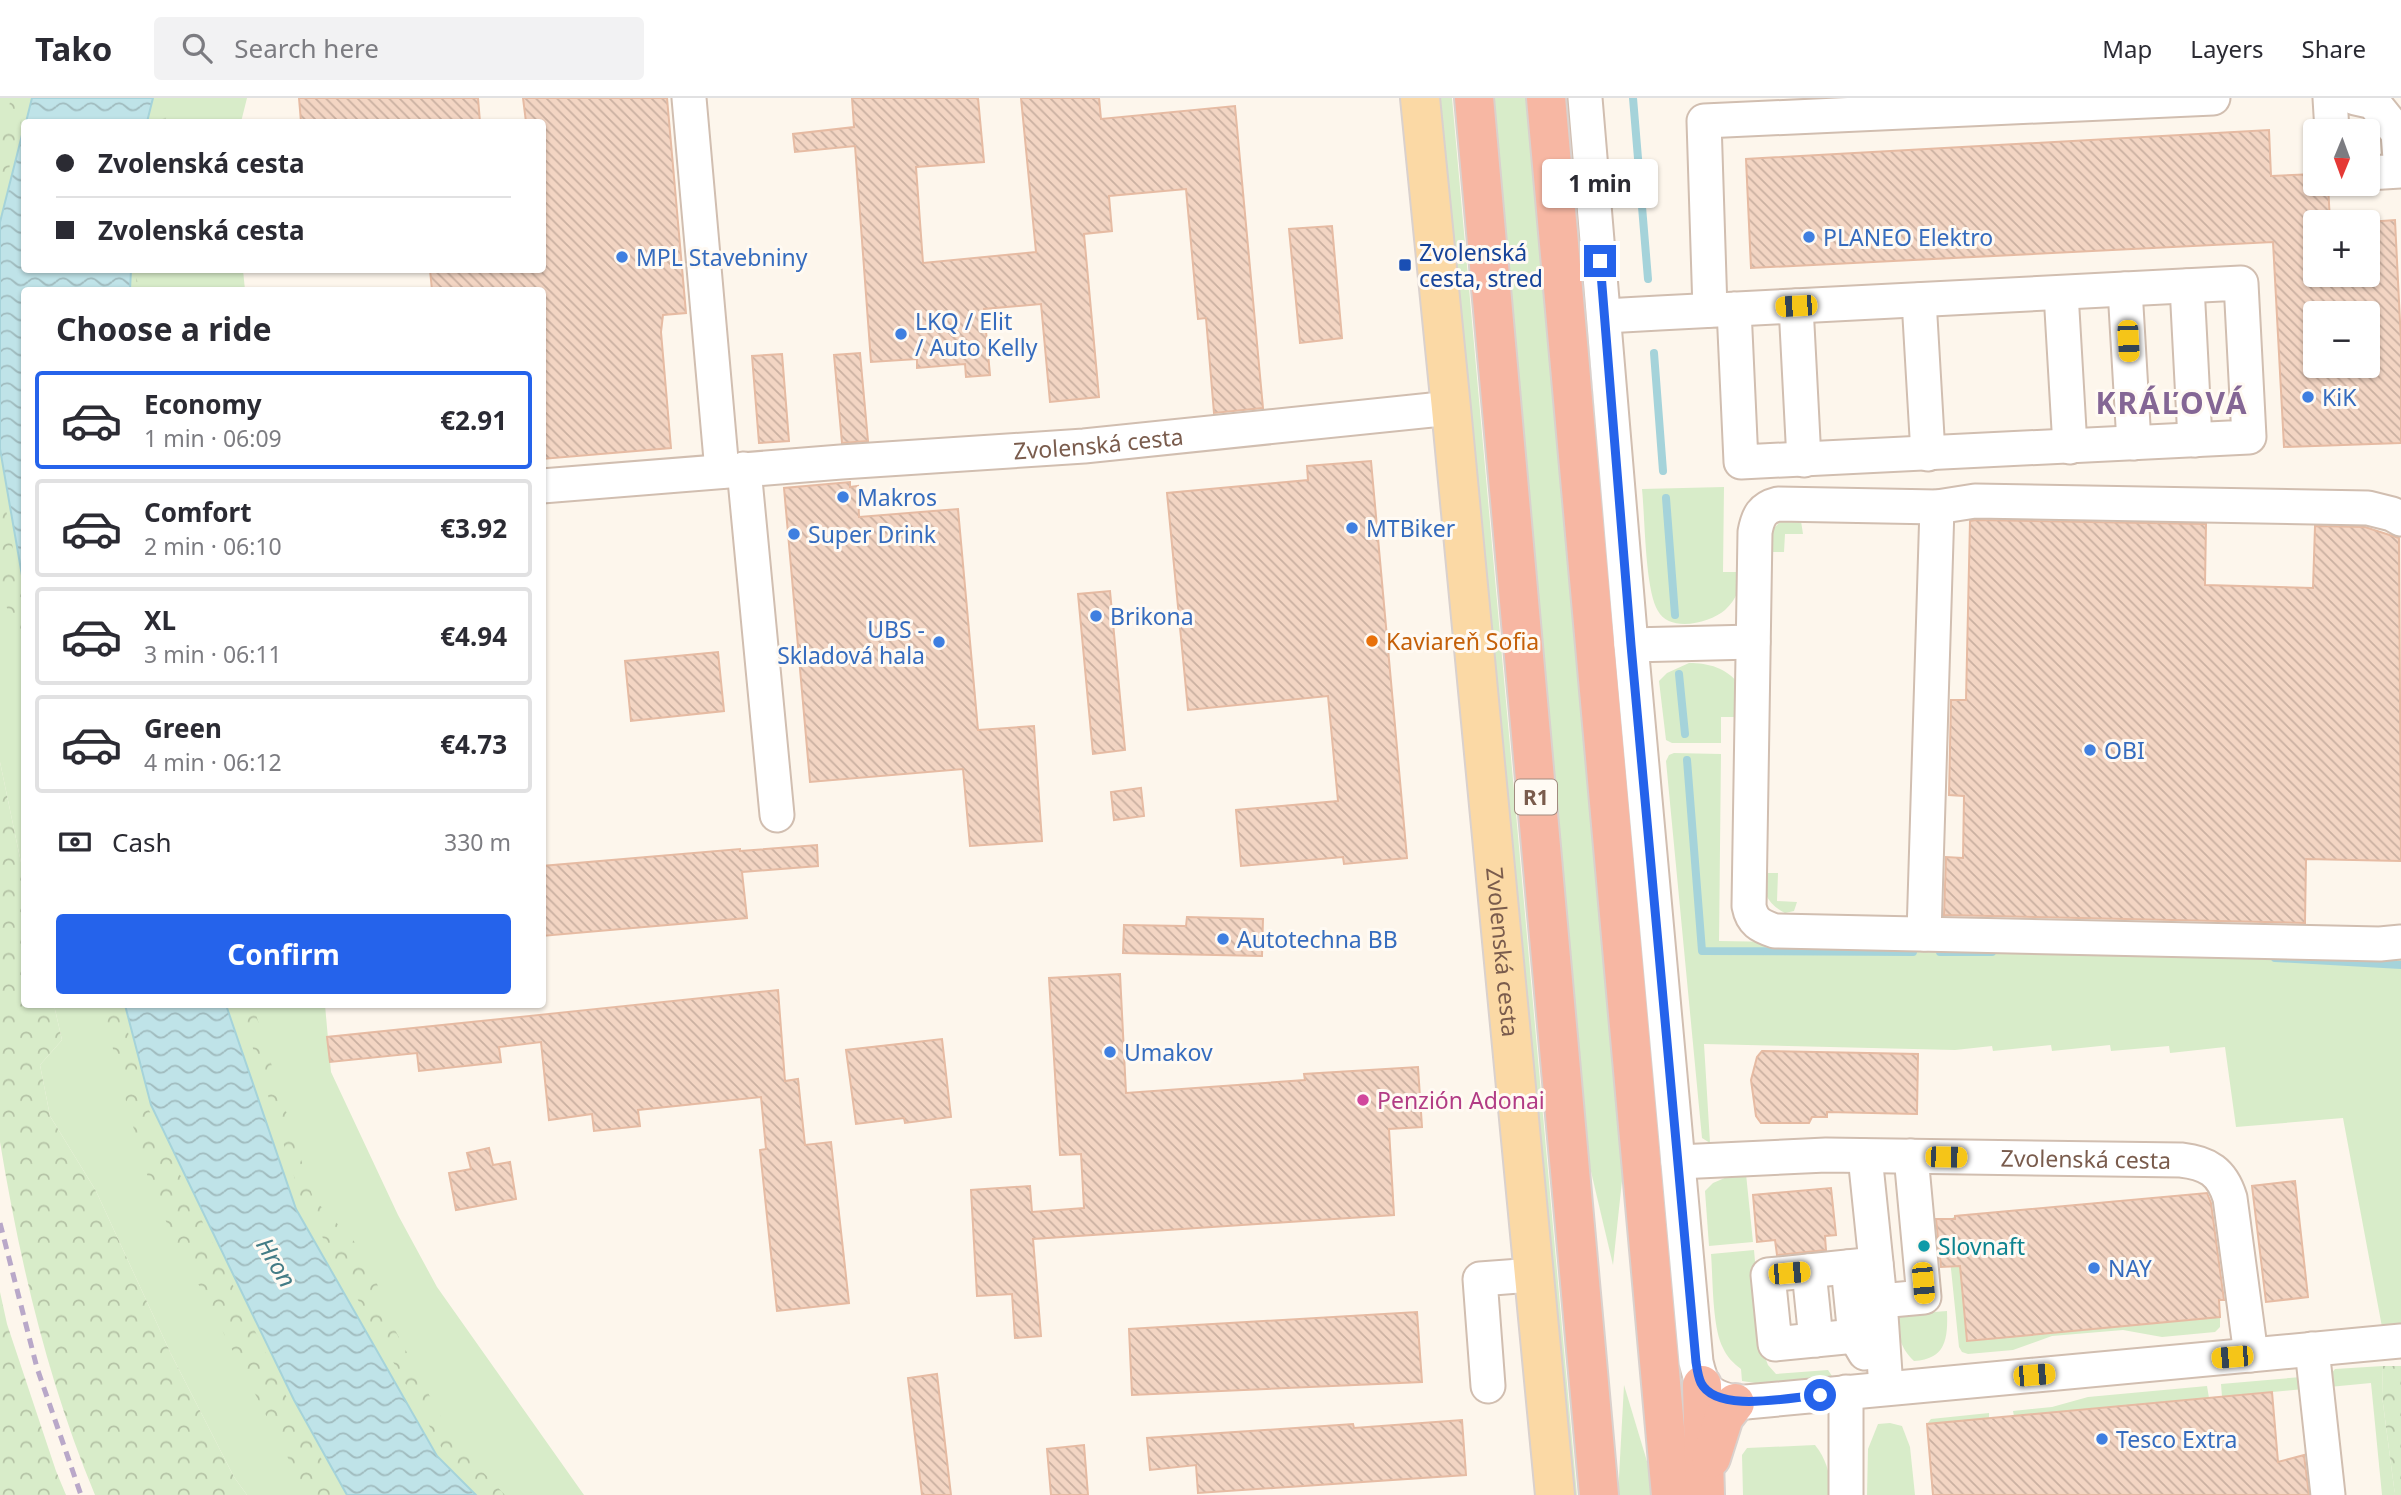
<!DOCTYPE html>
<html lang="en">
<head>
<meta charset="utf-8">
<style>
	body { margin:0; font-family:"Noto Sans",sans-serif; background:#f2f2f3; color:#2b2b33; height:100vh; display:flex; flex-direction:column; font-size:26px; white-space:nowrap }
	* { box-sizing:border-box; margin:0 }
	p { font-size:23px; color:#7c7c81 }
	.icon { flex:none; width:38px; height:38px; fill:none; stroke:currentColor; stroke-width:2; stroke-linecap:round; stroke-linejoin:round }
	.map { position:relative; flex:1; overflow:hidden }
	.drawer { position:absolute; left:21px; top:189px; width:525px; height:721px; display:flex; flex-direction:column; background:#fff; border-radius:7px; box-shadow:0 2px 5px #0004 }
	.drawer>* { flex:none }
	.guide { position:absolute; left:21px; top:21px; width:525px; height:154px; border-radius:7px; box-shadow:0 2px 5px #0004; display:grid; align-content:center; height:154px; padding:0 35px; background:#fff }
	.needle { width:46px; rotate:181deg }
	.buttons { position:absolute; left:2303px; top:21px; display:grid; gap:14px }
	.buttons a { display:grid; place-items:center; width:77px; height:77px; border-radius:7px; background:#fff; box-shadow:0 2px 5px #0004; font-size:35px }
	.end { position:absolute; width:32px; height:32px; margin:-16px; border:9px solid #2563eb; background:#fff; box-shadow:0 0 0 4px #fff }
	.from { border-radius:50% }
	.bubble { position:absolute; height:49px; border-radius:7px; background:#fff; box-shadow:0 2px 5px #0004; font-size:23px; font-weight:700; line-height:49px; text-align:center }
	.car { position:absolute; width:21px; height:42px; margin:-21px -10px; border-radius:9px; box-shadow:0 0 5px 2px #0007; background:linear-gradient(#f5c518 24%,#345 0 40%,#f5c518 0 76%,#345 0 86%,#f5c518 0) }
	.guide b { display:flex; align-items:center; gap:24px; height:66px; font-size:26px }
	.guide b+b { border-top:2px solid #e1e1e2 }
	.guide i { width:18px; height:18px; background:#2b2b33 }
	ul { padding:0; list-style:none }
	li { display:flex; align-items:center; gap:21px; height:98px; margin:0 14px 10px; padding:0 21px; border:4px solid #e1e1e2; border-radius:7px }
	li div { flex:1 }
	li b { display:block; font-size:26px }
	li em { font-style:normal; font-weight:700 }
	li.current { border-color:#2563eb }
	li>.icon { width:63px; height:63px; stroke-width:1.5 }
	h2 { padding:0 35px; font-size:32px; line-height:84px }
	.pay { display:flex; align-items:center; gap:18px; height:77px; padding:0 35px; font-size:26px }
	.pay p { margin-inline-start:auto }
	.action { display:flex; gap:14px; margin-top:auto; padding:14px 35px }
	.action a { flex:1; height:80px; border-radius:7px; background:#2563eb; color:#fff; font-size:28px; font-weight:700; line-height:80px; text-align:center }
	header { display:flex; align-items:center; gap:42px; box-sizing:border-box; height:98px; padding:0 35px; background:#fff; border-bottom:2px solid #e1e1e2 }
	header strong { font-size:33px }
	nav { display:flex; gap:38px; margin-inline-start:auto; font-size:24px }
	.search { width:490px; height:63px; background:#f2f2f3; display:flex; align-items:center; gap:18px; box-sizing:border-box; padding:0 24px; border-radius:7px; color:#7c7c81; font-size:26px }
	.map>svg:first-child { display:block }
	.grass { fill:#d8ecc9 }
	.forest { fill:url(#forest-crowns) }
	.water { fill:url(#water-waves); stroke:#a5d3da; stroke-width:2 }
	.lines { fill:none; stroke-linecap:round; stroke-linejoin:round }
	.stream { stroke:#a5d3da; stroke-width:8 }
	.building { fill:url(#building-back-hatch); stroke:#e6bba3; stroke-width:2; fill-rule:evenodd }
	.minor-casing { stroke:#d1beb0; stroke-width:37 }
	.major-casing { stroke:#dad1cd; stroke-width:42 }
	.highway-casing { stroke:#dad1cd; stroke-width:42 }
	.minor { stroke:#fff; stroke-width:33 }
	.major { stroke:#fbd9a5; stroke-width:38 }
	.highway { stroke:#f7b7a3; stroke-width:38 }
	.rail { stroke:#b9a8c9; stroke-width:5; stroke-dasharray:10 7; stroke-linecap:butt }
	.route { stroke:#2563eb; stroke-width:9 }
	.shop-dot { fill:#3f7fe0; stroke:#fffaf3; stroke-width:2.5 }
	.transit-dot { fill:#1a4fb4; stroke:#fffaf3; stroke-width:2.5 }
	.food-dot { fill:#e8710a; stroke:#fffaf3; stroke-width:2.5 }
	.hotel-dot { fill:#d1479c; stroke:#fffaf3; stroke-width:2.5 }
	.culture-dot { fill:#0f9aa8; stroke:#fffaf3; stroke-width:2.5 }
	.labels { text-anchor:middle; dominant-baseline:central; stroke-width:6; stroke-linejoin:round; paint-order:stroke }
	.shield { fill:#fffaf3; stroke:#a28b7f; stroke-width:2 }
	.shield-label { font-size:21px; font-weight:bold; fill:#7a5c4d }
	.shop-label { font-size:23px; fill:#366cbe; stroke:#fffaf3; text-anchor:start }
	.transit-label { font-size:23px; fill:#164399; stroke:#fffaf3; text-anchor:start }
	.street-label { font-size:23px; fill:#7a5c4d; stroke:#fffaf3 }
	.food-label { font-size:23px; fill:#c56008; stroke:#fffaf3; text-anchor:start }
	.hotel-label { font-size:23px; fill:#b23c85; stroke:#fffaf3; text-anchor:start }
	.culture-label { font-size:23px; fill:#0d838f; stroke:#fffaf3; text-anchor:start }
	.water-label { font-size:24px; font-style:italic; fill:#437c86; stroke:#fffaf3 }
	.district-label { font-size:30px; font-weight:bold; letter-spacing:2px; fill:#846695; stroke:#fffaf3 }
</style>
</head>
<body>
<header>
<strong>Tako</strong>
<div class="search"><svg class="icon" aria-label="search" viewBox="0 0 24 24"><circle cx="10" cy="10" r="6"/><path d="M15 15l6 6"/></svg>Search here</div>
<nav><a>Map</a><a>Layers</a><a>Share</a></nav>
</header>
<div class="map">
<svg width="2401" height="1397" viewBox="0 0 2401 1397">
	<defs>
		<pattern id="forest-crowns" width="20" height="18" patternUnits="userSpaceOnUse" patternTransform="scale(1.75)"><rect width="20" height="18" fill="#d8ecc9"/><path d="M2 6a3 3 0 1 1 6 0M12 15a3 3 0 1 1 6 0" fill="none" stroke="#b4c2a5"/></pattern>
		<pattern id="water-waves" width="16" height="10" patternUnits="userSpaceOnUse" patternTransform="scale(1.75)"><rect width="16" height="10" fill="#bfe3e8"/><path d="M0 5q4-4 8 0t8 0" fill="none" stroke="#a0bbbe"/></pattern>
		<pattern id="building-back-hatch" width="6" height="6" patternUnits="userSpaceOnUse" patternTransform="scale(1.75)"><rect width="6" height="6" fill="#f3d5c3"/><path d="M-1 5l2 2M0 0l6 6M5-1l2 2" fill="none" stroke="#cab0a1"/></pattern>
	</defs>
	<rect width="100%" height="100%" fill="#fdf6ec"/>
	<g class="grass">
		<path d="M0 0H32L0 124Z"/>
		<path d="M153 0H247L241 24H147Z"/>
		<path d="M1436 0H1452L1577 1397H1568Z"/>
		<path d="M1492 0H1529L1624 1064 1613 1167 1589 1065Z"/>
		<path d="M131 172H243L245 192H130Z"/>
		<path d="M0 351 24 489V779L0 664Z"/>
		<path d="M1724 389 1723 474H1741C1741 489 1737 501 1725 512 1710 525 1670 535 1658 513 1645 492 1645 420 1642 391Z"/>
		<path d="M1784 420 1801 423 1803 436H1785L1784 454H1766L1772 432Z"/>
		<path d="M1689 565C1709 565 1726 570 1739 586L1738 619H1721V645H1672L1666 642 1659 583 1667 575Z"/>
		<path d="M1674 655 1721 656 1719 843 2142 850 2401 857V1227L2382 1229 2343 1020 2236 1029 2225 949 2170 955 2169 948 2111 953 2110 947 2052 953 2051 947 1993 953 1992 948 1955 952 1704 946 1710 1045 1702 1040 1666 663 1669 657Z"/>
		<path d="M1759 775H1778L1777 803 1797 804 1794 813 1785 815C1767 806 1763 793 1759 775Z"/>
		<path d="M54 907H125L151 1007 294 1302 347 1397H247L234 1379 171 1256 96 1093 50 1018 40 967 62 942Z"/>
		<path d="M226 907H325L331 974 398 1117 437 1189 584 1397H476L437 1358 296 1111Z"/>
		<path d="M1734 1076H1746L1753 1144 1709 1148 1705 1093 1713 1085Z"/>
		<path d="M1955 1118 1967 1243 2220 1219V1229L2215 1234 2162 1239 2123 1232 2052 1238 2013 1252 1968 1256 1962 1254 1959 1249 1947 1132 1948 1123Z"/>
		<path d="M1754 1152 1763 1254 1768 1267 1776 1276 1828 1272 1834 1281 1768 1287 1742 1283 1741 1271C1733 1265 1727 1259 1723 1250 1712 1229 1713 1180 1711 1156Z"/>
		<path d="M1947 1213C1948 1241 1946 1261 1914 1263 1900 1250 1898 1236 1895 1217Z"/>
		<path d="M2383 1268 2382 1298 2395 1397H2382L2371 1285 2329 1289 2330 1277 2335 1271Z"/>
		<path d="M2301 1279 2304 1291 2222 1299 2221 1286Z"/>
		<path d="M1624 1287 1649 1370 1654 1397H1618Z"/>
		<path d="M2207 1288 2209 1300 2014 1318 2013 1313 2052 1309 2088 1299Z"/>
		<path d="M1989 1315V1321L1927 1326 1931 1321Z"/>
		<path d="M1890 1325 1902 1328 1910 1349 1915 1397H1867L1868 1351 1878 1326Z"/>
		<path d="M1815 1347C1827 1362 1831 1378 1830 1397H1743L1742 1357 1747 1350Z"/>
	</g>
	<g class="forest">
		<path d="M11 0H27L0 106V45Z"/>
		<path d="M159 0H171L165 24H154Z"/>
		<path d="M137 172H147L146 192H136Z"/>
		<path d="M0 377 24 514V561L0 489Z"/>
		<path d="M0 664 24 779V906L54 907 62 942 40 967 50 1018 96 1093 171 1256 234 1379 247 1397H95C48 1284 20 1165 0 1044Z"/>
		<path d="M102 907H121L147 1008 289 1304 342 1397H307L154 1100 128 1011Z"/>
		<path d="M239 907H253L313 1100 365 1155 395 1232 454 1344 505 1397H487L444 1354 302 1103Z"/>
		<path d="M0 1194 7 1226 56 1373 66 1397H0Z"/>
		<path d="M2383 1268H2401V1397H2395L2382 1298Z"/>
	</g>
	<g class="water">
		<path d="M32 0H153L147 24H26Z"/>
		<path d="M24 29V172H131L130 192H24V489L0 351V124Z"/>
		<path d="M125 907H226L296 1111 437 1358 476 1397H347L294 1302 151 1007Z"/>
	</g>
	<g class="lines">
		<g class="stream">
			<path d="M1633 0 1648 181"/>
			<path d="M1654 255 1663 373"/>
			<path d="M1666 400 1675 517"/>
			<path d="M1679 576 1685 636"/>
			<path d="M1687 662 1702 853 1913 854"/>
			<path d="M1940 854H1992"/>
			<path d="M2275 860 2401 867"/>
		</g>
	</g>
	<g class="building">
		<path d="M299 0H478L480 24H301Z"/>
		<path d="M523 0H667L686 215 663 217 661 234 671 350 542 361V192H432L430 172H542V24H526Z"/>
		<path d="M852 0H978L984 64 916 69 923 165 1036 154 1021 0H1099L1101 21 1235 8 1263 310 1214 315 1206 220 1198 221 1186 91 1109 98 1112 133 1084 136 1099 299 1050 304 1041 206 984 211 990 277 966 279 965 266 917 270V261L871 264 855 48 795 54 793 36 854 29Z"/>
		<path d="M2269 32 2271 78 2315 76V86H2328L2330 124H2315V177H2368V124L2395 122 2401 244V345L2284 349 2273 144 1751 170 1746 61ZM2315 215H2368V268H2315Z"/>
		<path d="M1332 128 1342 240 1300 245 1289 131Z"/>
		<path d="M860 255 868 343 842 345 834 257Z"/>
		<path d="M782 256 789 343 759 345 752 258Z"/>
		<path d="M1371 363 1407 760 1344 766 1343 759 1241 768 1236 712 1338 703 1328 598 1188 612 1167 395 1308 382 1307 368Z"/>
		<path d="M850 384V389L858 388 859 419 958 411 978 632 1034 628 1042 743 970 748 963 671 810 684 784 390Z"/>
		<path d="M1976 422 2206 426 2205 487 2313 490 2315 428 2365 429 2399 440 2401 763 2306 761 2305 825 1944 817 1946 759 1963 760 1964 698 1949 697 1951 602H1966L1970 423Z"/>
		<path d="M1110 493 1125 652 1093 656 1078 496Z"/>
		<path d="M718 554 724 613 631 623 625 563Z"/>
		<path d="M1141 690 1144 718 1114 722 1111 694Z"/>
		<path d="M817 747 818 768 742 774 747 820 542 838V768L740 751V753Z"/>
		<path d="M1187 819 1263 821 1262 858 1123 855 1124 827 1186 828Z"/>
		<path d="M1120 876 1126 995 1305 982 1304 976 1418 969 1422 1029 1389 1031 1394 1117 1033 1141 1041 1238 1015 1240 1012 1196 977 1198 971 1092 1030 1088 1032 1114 1084 1110 1081 1056 1060 1057 1049 880Z"/>
		<path d="M778 892 785 983 798 981 805 1047 831 1044 849 1205 777 1213 760 1052 766 1051 761 999 638 1012 640 1028 594 1033 592 1016 549 1022 541 944 499 949 501 964 419 973 417 955 330 964 327 939Z"/>
		<path d="M942 941 951 1019 905 1025 904 1020 856 1026 846 952Z"/>
		<path d="M1762 953 1918 956 1917 1016 1827 1014V1019H1812L1809 1025H1761L1756 1018 1751 982 1757 959Z"/>
		<path d="M489 1050 493 1067 510 1064 516 1101 456 1112 449 1075 471 1071 467 1055Z"/>
		<path d="M2295 1083 2308 1199 2266 1204 2252 1088Z"/>
		<path d="M1831 1090 1836 1137 1825 1138 1826 1152 1777 1157 1775 1142 1757 1144 1753 1097Z"/>
		<path d="M2207 1095 2211 1105 2224 1202H2219L2220 1219 1967 1243 1960 1168 1941 1169 1936 1121H1955V1118Z"/>
		<path d="M1417 1214 1422 1284 1132 1297 1129 1231Z"/>
		<path d="M937 1276 951 1397H922L908 1280Z"/>
		<path d="M2272 1294 2278 1364 2304 1357 2309 1397H1933L1927 1326Z"/>
		<path d="M1462 1322 1466 1377 1198 1395 1196 1367 1150 1372 1147 1340 1353 1326 1354 1330Z"/>
		<path d="M1084 1347 1088 1397H1051L1047 1351Z"/>
	</g>
	<g class="lines">
		<g class="minor-casing">
			<g id="minor">
				<path d="M689 0 722 373"/>
				<path d="M1585 0 1631 547 1696 1264C1703 1293 1706 1296 1735 1305L2401 1243"/>
				<path d="M2330 0 2332 33"/>
				<path d="M2355 0 2373 4 2398 35 2401 73 2368 75"/>
				<path d="M2187 188 2195 342"/>
				<path d="M2125 191 2134 345"/>
				<path d="M2061 195 2070 349"/>
				<path d="M1919 202 1928 356"/>
				<path d="M1796 208 1804 362"/>
				<path d="M1710 212 1704 23 2213 0"/>
				<path d="M1605 218 1659 215 2241 185 2249 339 1741 364 1734 211"/>
				<path d="M744 371 777 717"/>
				<path id="s1" d="M542 388 841 364 1084 348 1451 310"/>
				<path d="M2401 421 2392 416 2368 410 1975 403 1937 409 1778 406C1762 410 1758 418 1755 434L1749 808C1752 824 1760 828 1775 833L2380 846 2401 844"/>
				<path d="M1631 547 1753 544"/>
				<path d="M1924 836 1937 409"/>
				<path d="M1865 1058 1880 1203 1886 1290"/>
				<path id="s2" d="M1678 1064 1826 1057 2181 1062C2208 1065 2222 1074 2230 1100L2251 1257"/>
				<path d="M1848 1169 1855 1238 1865 1255"/>
				<path d="M1809 1173 1816 1242"/>
				<path d="M1880 1203 1924 1199 1911 1058"/>
				<path d="M1855 1238 1775 1246 1768 1177 1876 1166"/>
				<path d="M2312 1251 2328 1397"/>
				<path d="M1488 1288 1480 1181 1533 1177"/>
				<path d="M1846 1294V1397"/>
			</g>
		</g>
		<g class="major-casing">
			<g id="major">
				<path id="s3" d="M1420 0 1451 310 1555 1397"/>
			</g>
		</g>
		<g class="highway-casing">
			<g id="highway">
				<path d="M1474 0 1599 1397"/>
				<path d="M1546 0 1671 1397"/>
				<path d="M1702 1287 1705 1397"/>
				<path d="M1711 1360 1724 1319 1735 1305"/>
			</g>
		</g>
		<use href="#minor" class="minor"/>
		<use href="#major" class="major"/>
		<use href="#highway" class="highway"/>
		<path class="rail" d="M0 1125 37 1270 81 1397"/>
	</g>
	<g class="lines">
		<path class="route" d="M1600 163 1631 547 1696 1264C1697 1271 1698 1279 1701 1285 1717 1316 1791 1299 1820 1297"/>
	</g>
	<g class="shop-dot">
		<circle cx="1809" cy="139" r="7"/>
		<circle cx="622" cy="159" r="7"/>
		<circle cx="901" cy="236" r="7"/>
		<circle cx="2308" cy="299" r="7"/>
		<circle cx="843" cy="399" r="7"/>
		<circle cx="1352" cy="430" r="7"/>
		<circle cx="794" cy="436" r="7"/>
		<circle cx="1096" cy="518" r="7"/>
		<circle cx="939" cy="544" r="7"/>
		<circle cx="2090" cy="652" r="7"/>
		<circle cx="1223" cy="841" r="7"/>
		<circle cx="1110" cy="954" r="7"/>
		<circle cx="2094" cy="1170" r="7"/>
		<circle cx="2102" cy="1341" r="7"/>
	</g>
	<rect class="transit-dot" x="1398" y="160" width="14" height="14" rx="3.5"/>
	<circle class="food-dot" cx="1372" cy="543" r="7"/>
	<circle class="hotel-dot" cx="1363" cy="1002" r="7"/>
	<circle class="culture-dot" cx="1924" cy="1148" r="7"/>
	<g class="labels">
		<rect class="shield" x="1515" y="681.5" width="42" height="35" rx="5"/>
		<g class="shield-label">
			<text x="1536" y="699">R1</text>
		</g>
		<g class="shop-label">
			<text x="1823" y="139">PLANEO Elektro</text>
			<text x="636" y="159">MPL Stavebniny</text>
			<text x="915" y="223">LKQ / Elit<tspan x="915" dy="26">/ Auto Kelly</tspan></text>
			<text x="2322" y="299">KiK</text>
			<text x="857" y="399">Makros</text>
			<text x="1366" y="430">MTBiker</text>
			<text x="808" y="436">Super Drink</text>
			<text x="1110" y="518">Brikona</text>
			<text x="925" y="531" text-anchor="end">UBS -<tspan x="925" dy="26">Skladová hala</tspan></text>
			<text x="2104" y="652">OBI</text>
			<text x="1237" y="841">Autotechna BB</text>
			<text x="1124" y="954">Umakov</text>
			<text x="2108" y="1170">NAY</text>
			<text x="2116" y="1341">Tesco Extra</text>
		</g>
		<g class="transit-label">
			<text x="1419" y="154">Zvolenská<tspan x="1419" dy="26">cesta, stred</tspan></text>
		</g>
		<g class="street-label">
			<text stroke="none"><textPath href="#s1" startOffset="558">Zvolenská cesta</textPath></text>
			<text stroke="none"><textPath href="#s3" startOffset="858">Zvolenská cesta</textPath></text>
			<text stroke="none"><textPath href="#s2" startOffset="408">Zvolenská cesta</textPath></text>
		</g>
		<g class="food-label">
			<text x="1386" y="543">Kaviareň Sofia</text>
		</g>
		<g class="hotel-label">
			<text x="1377" y="1002">Penzión Adonai</text>
		</g>
		<g class="culture-label">
			<text x="1938" y="1148">Slovnaft</text>
		</g>
		<g class="water-label">
			<text transform="translate(277 1164) rotate(59)">Hron</text>
		</g>
		<g class="district-label">
			<text x="2172" y="304">KRÁĽOVÁ</text>
		</g>
	</g>
</svg>
<div class="buttons">
<a><svg class="needle" viewBox="-14 -14 28 28"><path d="M0-13l5 13h-10z" fill="#e53935"/><path d="M0 13l5-13h-10z" fill="#7c7c81"/></svg></a>
<a>+</a>
<a>−</a>
</div>
<i class="end from" style="left:1820px;top:1297px"></i>
<i class="end" style="left:1600px;top:163px"></i>
<div class="bubble" style="left:1542px;top:61px;width:116px">1 min</div>
<i class="car" style="left:1796px;top:208px;rotate:267deg"></i>
<i class="car" style="left:2128px;top:243px;rotate:177deg"></i>
<i class="car" style="left:1946px;top:1059px;rotate:91deg"></i>
<i class="car" style="left:1789px;top:1175px;rotate:85deg"></i>
<i class="car" style="left:1923px;top:1185px;rotate:175deg"></i>
<i class="car" style="left:2232px;top:1259px;rotate:265deg"></i>
<i class="car" style="left:2034px;top:1277px;rotate:85deg"></i>
<div class="guide">
<b><i class="from"></i>Zvolenská cesta</b>
<b><i></i>Zvolenská cesta</b>
</div>
<section class="drawer">
<h2>Choose a ride</h2>
<ul>
<li class="current"><svg class="icon" aria-label="car" viewBox="0 0 24 24"><path d="M5 17H2v-5l4-1 3-4h7l3 4 3 1v5h-3M9 17h6M6 11h13"/><circle cx="7" cy="17" r="2"/><circle cx="17" cy="17" r="2"/></svg><div><b>Economy</b><p>1 min · 06:09</p></div><em>€2.91</em></li>
<li><svg class="icon" aria-label="car" viewBox="0 0 24 24"><path d="M5 17H2v-5l4-1 3-4h7l3 4 3 1v5h-3M9 17h6M6 11h13"/><circle cx="7" cy="17" r="2"/><circle cx="17" cy="17" r="2"/></svg><div><b>Comfort</b><p>2 min · 06:10</p></div><em>€3.92</em></li>
<li><svg class="icon" aria-label="car" viewBox="0 0 24 24"><path d="M5 17H2v-5l4-1 3-4h7l3 4 3 1v5h-3M9 17h6M6 11h13"/><circle cx="7" cy="17" r="2"/><circle cx="17" cy="17" r="2"/></svg><div><b>XL</b><p>3 min · 06:11</p></div><em>€4.94</em></li>
<li><svg class="icon" aria-label="car" viewBox="0 0 24 24"><path d="M5 17H2v-5l4-1 3-4h7l3 4 3 1v5h-3M9 17h6M6 11h13"/><circle cx="7" cy="17" r="2"/><circle cx="17" cy="17" r="2"/></svg><div><b>Green</b><p>4 min · 06:12</p></div><em>€4.73</em></li>
</ul>
<div class="pay"><svg class="icon" aria-label="cash" viewBox="0 0 24 24"><path d="M3 7h18v10H3z"/><circle cx="12" cy="12" r="2"/></svg>Cash<p>330 m</p></div>
<div class="action"><a>Confirm</a></div>
</section>
</div>
</body>
</html>
